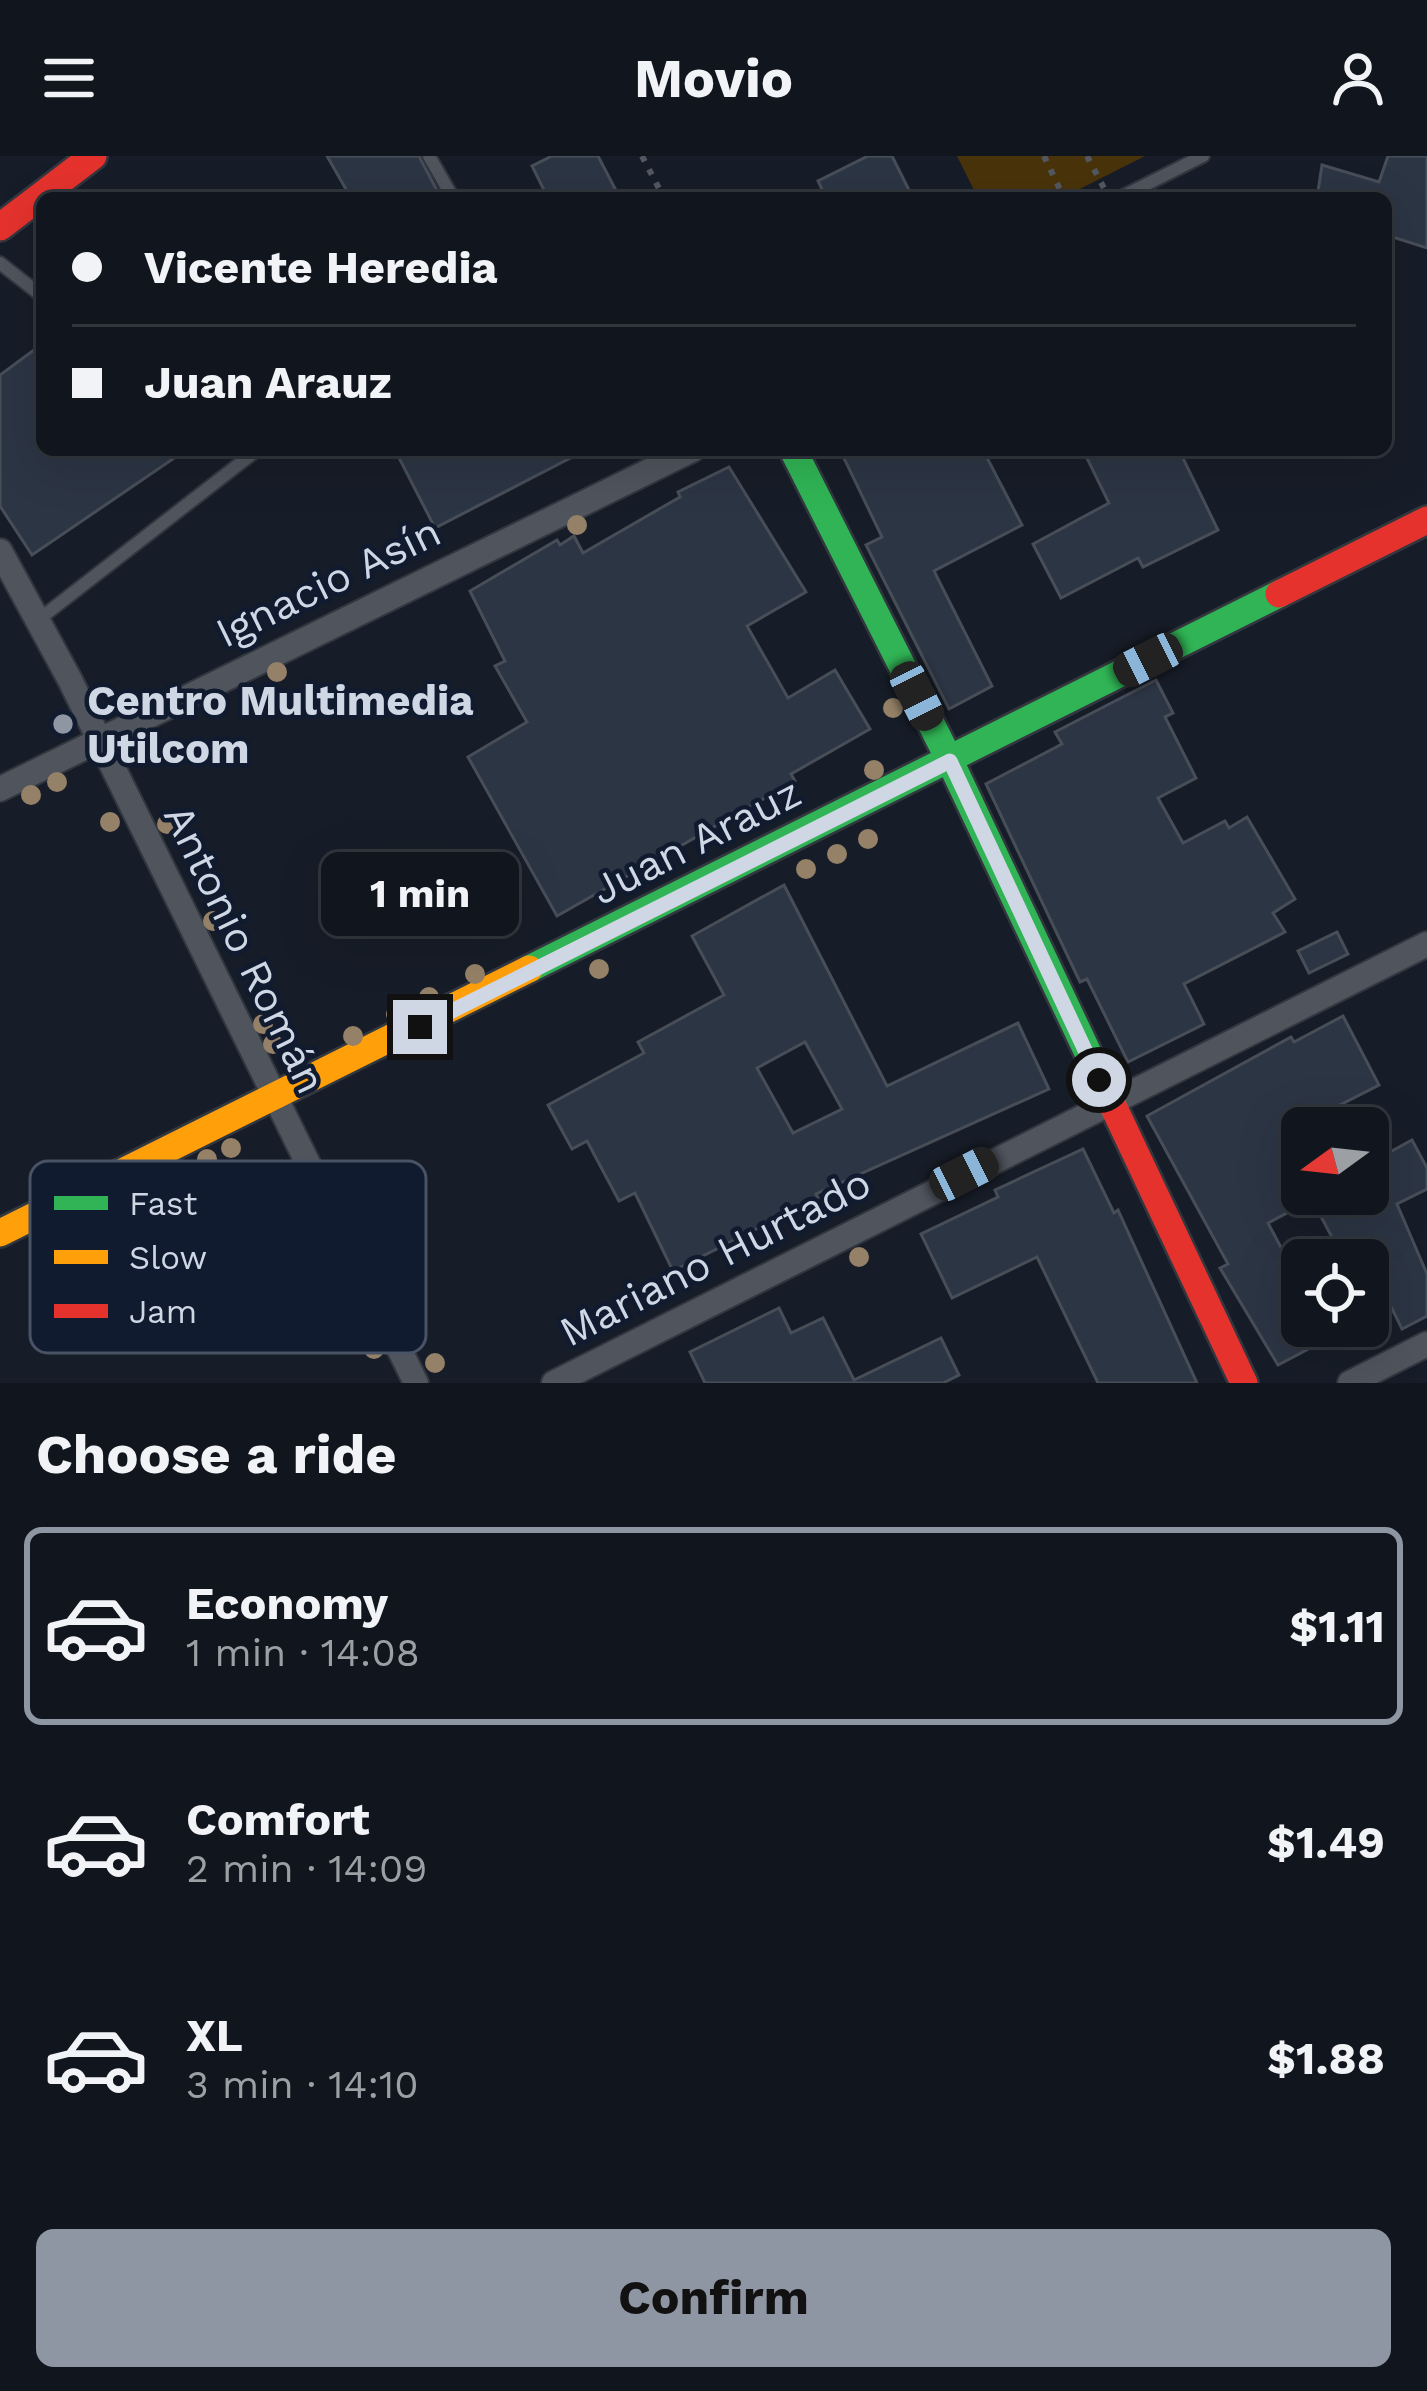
<!DOCTYPE html>
<html lang="en">
<head>
<meta charset="utf-8">
<style>
	body { margin:0; font-family:"Work Sans",sans-serif; background:#1e232b; color:#f1f3f6; height:100vh; display:flex; flex-direction:column; font-size:45px; white-space:nowrap }
	* { box-sizing:border-box; margin:0 }
	p { font-size:39px; color:#9c9fa4 }
	.icon { flex:none; width:66px; height:66px; fill:none; stroke:currentColor; stroke-width:2; stroke-linecap:round; stroke-linejoin:round }
	.map { position:relative; height:1227px; overflow:hidden }
	.side { display:flex; flex-direction:column; background:#11161e; flex:1 }
	.side>* { flex:none }
	.hud { position:absolute; left:36px; top:36px; width:1356px; height:264px; border-radius:18px; box-shadow:0 12px 48px #0002,0 0 0 3px #30353c; display:grid; align-content:center; height:264px; padding:0 36px; background:#11161e }
	.needle { width:78px; rotate:255deg }
	.fabs { position:absolute; left:1281px; top:951px; display:grid; gap:24px }
	.fabs a { display:grid; place-items:center; width:108px; height:108px; border-radius:18px; background:#11161e; box-shadow:0 12px 48px #0002,0 0 0 3px #30353c; font-size:60px }
	.end { position:absolute; width:54px; height:54px; margin:-27px; border:15px solid #cfd7e5; background:#111; box-shadow:0 0 0 6px #111 }
	.from { border-radius:50% }
	.bubble { position:absolute; height:84px; border-radius:18px; background:#11161e; box-shadow:0 12px 48px #0002,0 0 0 3px #30353c; font-size:39px; font-weight:700; line-height:84px; text-align:center }
	.car { position:absolute; width:36px; height:72px; margin:-36px -18px; border-radius:15px; box-shadow:0 0 9px 3px #0007; background:linear-gradient(#222 24%,#8ab4d8 0 40%,#222 0 76%,#8ab4d8 0 86%,#222 0) }
	.hud b { display:flex; align-items:center; gap:42px; height:114px; font-size:45px }
	.hud b+b { border-top:3px solid #30353c }
	.hud i { width:30px; height:30px; background:#f1f3f6 }
	ul { padding:0; list-style:none }
	li { display:flex; align-items:center; gap:36px; height:198px; margin:0 24px 18px; padding:0 12px; border:6px solid transparent; border-radius:18px }
	li div { flex:1 }
	li b { display:block; font-size:45px }
	li em { font-style:normal; font-weight:700 }
	li.current { border-color:#8f96a3 }
	li>.icon { width:108px; height:108px; stroke-width:1.5 }
	h2 { padding:0 36px; font-size:54px; line-height:144px }
	.cta { display:flex; gap:24px; margin-top:auto; padding:24px 36px }
	.cta a { flex:1; height:138px; border-radius:18px; background:#8f96a3; color:#111; font-size:48px; font-weight:700; line-height:138px; text-align:center }
	header { display:flex; justify-content:space-between; align-items:center; height:156px; padding:0 36px; background:#11161e; font-size:54px; font-weight:700 }
	.map>svg:first-child { display:block }
	.green { fill:#49330a }
	.building { fill:#2c3544; stroke:#484e58; stroke-width:3; fill-rule:evenodd }
	.lines { fill:none; stroke-linecap:round; stroke-linejoin:round }
	.lane-casing { stroke:#32363f; stroke-width:16 }
	.street-casing { stroke:#32363f; stroke-width:28 }
	.fast-casing { stroke:#32363f; stroke-width:32 }
	.slow-casing { stroke:#32363f; stroke-width:32 }
	.jam-casing { stroke:#32363f; stroke-width:32 }
	.path { stroke:#535860; stroke-width:6; stroke-dasharray:6 9; stroke-linecap:butt }
	.lane { stroke:#4f545d; stroke-width:12 }
	.street { stroke:#4f545d; stroke-width:24 }
	.fast { stroke:#30b455; stroke-width:27 }
	.slow { stroke:#ff9f0a; stroke-width:27 }
	.jam { stroke:#e5322d; stroke-width:27 }
	.tree { fill:#948167 }
	.route { stroke:#cfd7e5; stroke-width:15 }
	.poi-dot { fill:#8f96a3; stroke:#101b2f; stroke-width:4.5 }
	.labels { text-anchor:middle; dominant-baseline:central; stroke-width:9; stroke-linejoin:round; paint-order:stroke }
	.street-label { font-size:42px; fill:#cfd7e5; stroke:#101b2f }
	.poi-label { font-size:42px; font-weight:bold; fill:#cfd7e5; stroke:#101b2f; text-anchor:start }
	.key { fill:#101b2f; stroke:#495366; stroke-width:3 }
	.key-label { font-size:33px; fill:#cfd7e5 }
</style>
</head>
<body>
<header><svg class="icon" aria-label="menu" viewBox="0 0 24 24"><path d="M4 6h16M4 12h16M4 18h16"/></svg>Movio<svg class="icon" aria-label="person" viewBox="0 0 24 24"><circle cx="12" cy="8" r="4"/><path d="M4 21q1-7 8-7t8 7"/></svg></header>
<div class="map">
<svg width="1427" height="1227" viewBox="0 0 1427 1227">
	<rect width="100%" height="100%" fill="#171d28"/>
	<path class="green" d="M957 0H1145L1062 42H978Z"/>
	<g class="building">
		<path d="M327 0H419L441 42H351Z"/>
		<path d="M552 0H598L620 42H548L532 10Z"/>
		<path d="M868 0H892L913 42H826L818 25Z"/>
		<path d="M1388 0H1427V92L1386 79V42H1317L1322 9 1379 26Z"/>
		<path d="M42 188V294H186L32 399 0 350V219Z"/>
		<path d="M395 294H586L435 372Z"/>
		<path d="M840 294H983L1022 369 934 415 992 530 949 553 866 389 882 381Z"/>
		<path d="M1083 294H1179L1218 374 1143 411 1138 402 1061 442 1033 388 1109 347Z"/>
		<path d="M729 311 806 436 747 470 788 542 835 514 870 573 791 618 795 625 557 760 468 601 527 566 495 510 505 505 470 435 557 384 560 389 574 380 583 397 680 341 678 336Z"/>
		<path d="M1156 524 1173 557 1165 561 1196 622 1158 642 1183 687 1225 665 1229 672 1247 661 1295 743 1273 757 1285 776 1184 828 1204 868 1128 906 1087 823 1080 826 986 628 1062 588 1055 576Z"/>
		<path d="M784 729 887 930 1018 867 1049 933 816 1038 818 1042 673 1115 635 1037 619 1045 587 985 572 993 548 949 644 897 638 886 724 839 692 780ZM805 886 842 953 793 977 757 912Z"/>
		<path d="M1337 776 1348 798 1309 817 1298 795Z"/>
		<path d="M1343 860 1379 929 1291 974 1302 994V1049L1268 1067 1302 1131V1170H1352L1278 1209 1220 1112 1228 1108 1147 960 1291 881 1294 886Z"/>
		<path d="M1412 984 1427 1012V1033L1397 1048 1427 1118V1160L1402 1173 1368 1104H1344L1309 1038H1368V1008Z"/>
		<path d="M1083 993 1114 1057 1118 1054 1197 1227H1098L1037 1101 952 1142 921 1078 998 1041 995 1034Z"/>
		<path d="M779 1152 791 1177 823 1162 854 1224 941 1182 959 1219 943 1227H705L690 1196Z"/>
	</g>
	<g class="lines">
		<g class="lane-casing">
			<g id="lane">
				<path d="M429 0 453 42"/>
				<path d="M1119 42 1203 0"/>
				<path d="M0 107 42 140"/>
				<path d="M38 464 252 298"/>
			</g>
		</g>
		<g class="street-casing">
			<g id="street">
				<path d="M0 395 70 524 416 1227"/>
				<path d="M0 633 692 294"/>
				<path d="M554 1227 1427 788"/>
				<path d="M1350 1227 1427 1188"/>
			</g>
		</g>
		<g class="fast-casing">
			<g id="fast">
				<path d="M793 294 950 605 1115 954"/>
				<path d="M529 813 1279 438"/>
			</g>
		</g>
		<g class="slow-casing">
			<path id="slow" d="M0 1077 529 813"/>
		</g>
		<g class="jam-casing">
			<g id="jam">
				<path d="M0 71 93 0"/>
				<path d="M1279 438 1427 364"/>
				<path d="M1115 954 1244 1227"/>
			</g>
		</g>
		<g class="path">
			<path d="M642 0 664 42"/>
			<path d="M1044 0 1064 42"/>
			<path d="M1087 0 1105 34"/>
		</g>
		<use href="#lane" class="lane"/>
		<use href="#street" class="street"/>
		<use href="#fast" class="fast"/>
		<use href="#slow" class="slow"/>
		<use href="#jam" class="jam"/>
	</g>
	<g class="tree">
		<circle cx="577" cy="369" r="10"/>
		<circle cx="277" cy="516" r="10"/>
		<circle cx="893" cy="552" r="10"/>
		<circle cx="874" cy="614" r="10"/>
		<circle cx="57" cy="626" r="10"/>
		<circle cx="31" cy="639" r="10"/>
		<circle cx="110" cy="666" r="10"/>
		<circle cx="167" cy="668" r="10"/>
		<circle cx="868" cy="683" r="10"/>
		<circle cx="837" cy="698" r="10"/>
		<circle cx="806" cy="713" r="10"/>
		<circle cx="213" cy="765" r="10"/>
		<circle cx="599" cy="813" r="10"/>
		<circle cx="475" cy="818" r="10"/>
		<circle cx="429" cy="841" r="10"/>
		<circle cx="396" cy="858" r="10"/>
		<circle cx="263" cy="868" r="10"/>
		<circle cx="353" cy="880" r="10"/>
		<circle cx="273" cy="888" r="10"/>
		<circle cx="231" cy="992" r="10"/>
		<circle cx="207" cy="1003" r="10"/>
		<circle cx="859" cy="1101" r="10"/>
		<circle cx="374" cy="1193" r="10"/>
		<circle cx="435" cy="1207" r="10"/>
	</g>
	<g class="lines">
		<path class="route" d="M420 871 950 605 1099 924"/>
	</g>
	<circle class="poi-dot" cx="63" cy="568" r="12"/>
	<g class="labels">
		<g class="street-label">
			<text transform="translate(328 426) rotate(-26)">Ignacio Asín</text>
			<text transform="translate(696 685) rotate(-27)">Juan Arauz</text>
			<text transform="translate(245 793) rotate(64)">Antonio Román</text>
			<text transform="translate(715 1101) rotate(-27)">Mariano Hurtado</text>
		</g>
		<g class="poi-label">
			<text x="87" y="544">Centro Multimedia<tspan x="87" dy="48">Utilcom</tspan></text>
		</g>
	</g>
	<rect x="30" y="1005" width="396" height="192" rx="18" class="key"/>
	<rect x="54" y="1040" width="54" height="14" fill="#30b455"/>
	<rect x="54" y="1094" width="54" height="14" fill="#ff9f0a"/>
	<rect x="54" y="1148" width="54" height="14" fill="#e5322d"/>
	<g class="key-label">
		<text x="129" y="1059">Fast</text>
		<text x="129" y="1113">Slow</text>
		<text x="129" y="1167">Jam</text>
	</g>
</svg>
<div class="fabs">
<a><svg class="needle" viewBox="-14 -14 28 28"><path d="M0-13l5 13h-10z" fill="#e53935"/><path d="M0 13l5-13h-10z" fill="#9c9fa4"/></svg></a>
<a><svg class="icon" aria-label="locate" viewBox="0 0 24 24"><circle cx="12" cy="12" r="6"/><path d="M12 2v4M12 18v4M2 12h4M18 12h4"/></svg></a>
</div>
<i class="end from" style="left:1099px;top:924px"></i>
<i class="end" style="left:420px;top:871px"></i>
<div class="bubble" style="left:321px;top:696px;width:198px">1 min</div>
<i class="car" style="left:1148px;top:504px;rotate:243deg"></i>
<i class="car" style="left:917px;top:540px;rotate:153deg"></i>
<i class="car" style="left:964px;top:1018px;rotate:63deg"></i>
<div class="hud">
<b><i class="from"></i>Vicente Heredia</b>
<b><i></i>Juan Arauz</b>
</div>
</div>
<section class="side">
<h2>Choose a ride</h2>
<ul>
<li class="current"><svg class="icon" aria-label="car" viewBox="0 0 24 24"><path d="M5 17H2v-5l4-1 3-4h7l3 4 3 1v5h-3M9 17h6M6 11h13"/><circle cx="7" cy="17" r="2"/><circle cx="17" cy="17" r="2"/></svg><div><b>Economy</b><p>1 min · 14:08</p></div><em>$1.11</em></li>
<li><svg class="icon" aria-label="car" viewBox="0 0 24 24"><path d="M5 17H2v-5l4-1 3-4h7l3 4 3 1v5h-3M9 17h6M6 11h13"/><circle cx="7" cy="17" r="2"/><circle cx="17" cy="17" r="2"/></svg><div><b>Comfort</b><p>2 min · 14:09</p></div><em>$1.49</em></li>
<li><svg class="icon" aria-label="car" viewBox="0 0 24 24"><path d="M5 17H2v-5l4-1 3-4h7l3 4 3 1v5h-3M9 17h6M6 11h13"/><circle cx="7" cy="17" r="2"/><circle cx="17" cy="17" r="2"/></svg><div><b>XL</b><p>3 min · 14:10</p></div><em>$1.88</em></li>
</ul>
<div class="cta"><a>Confirm</a></div>
</section>
</body>
</html>
